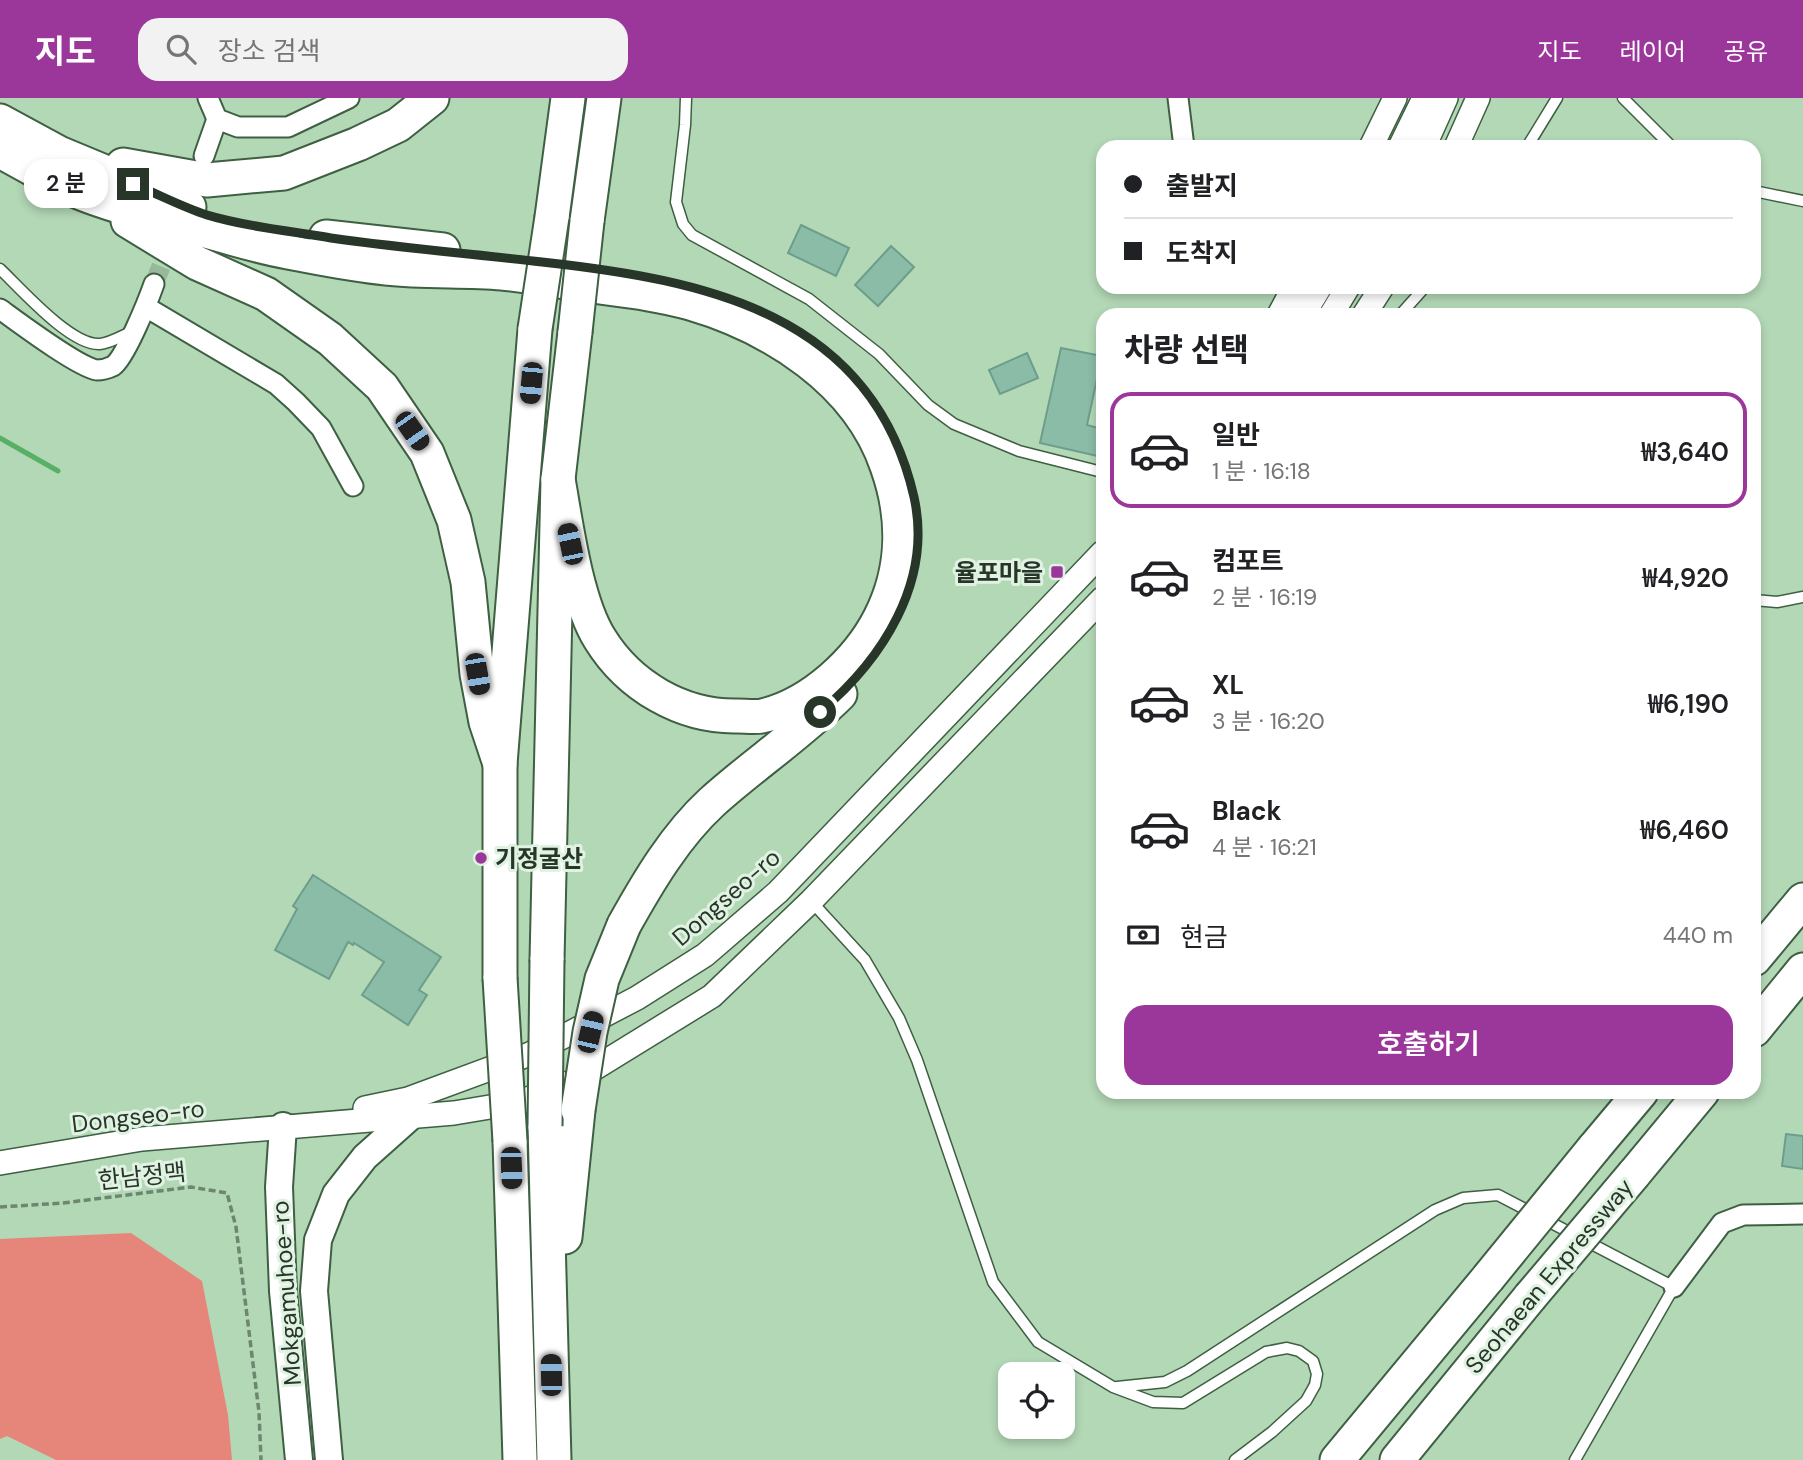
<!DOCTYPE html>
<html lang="ko">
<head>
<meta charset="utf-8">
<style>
	body { margin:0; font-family:"DM Sans","Noto Sans KR",sans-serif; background:#f2f2f2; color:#202124; height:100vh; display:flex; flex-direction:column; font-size:26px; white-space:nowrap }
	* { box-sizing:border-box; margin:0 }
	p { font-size:23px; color:#757577 }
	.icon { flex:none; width:38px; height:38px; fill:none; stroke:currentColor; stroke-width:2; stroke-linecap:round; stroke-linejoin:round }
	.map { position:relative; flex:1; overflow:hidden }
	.details { position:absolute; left:1096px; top:210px; width:665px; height:791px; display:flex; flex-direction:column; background:#fff; border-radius:21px; box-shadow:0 4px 10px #0003 }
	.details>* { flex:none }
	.top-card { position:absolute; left:1096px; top:42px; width:665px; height:154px; border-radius:21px; box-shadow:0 4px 10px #0003; display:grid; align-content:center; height:154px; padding:0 28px; background:#fff }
	.controls { position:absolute; left:998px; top:1264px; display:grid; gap:14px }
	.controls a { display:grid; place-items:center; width:77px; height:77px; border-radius:14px; background:#fff; box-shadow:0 4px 10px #0003; font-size:35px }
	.end { position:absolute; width:32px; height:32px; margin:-16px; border:9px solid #283629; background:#fff; box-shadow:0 0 0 4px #fff }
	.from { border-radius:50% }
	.bubble { position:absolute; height:49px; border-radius:21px; background:#fff; box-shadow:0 4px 10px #0003; font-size:23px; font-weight:600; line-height:49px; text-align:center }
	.car { position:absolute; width:21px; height:42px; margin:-21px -10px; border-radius:9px; box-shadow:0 0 5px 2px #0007; background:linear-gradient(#222 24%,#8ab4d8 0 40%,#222 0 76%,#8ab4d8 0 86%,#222 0) }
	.top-card b { display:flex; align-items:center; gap:24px; height:66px; font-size:26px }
	.top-card b+b { border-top:2px solid #e0e0e0 }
	.top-card i { width:18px; height:18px; background:#202124 }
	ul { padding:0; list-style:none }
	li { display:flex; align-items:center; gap:21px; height:116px; margin:0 14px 10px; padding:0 14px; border:4px solid transparent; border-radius:21px }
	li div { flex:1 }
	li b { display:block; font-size:26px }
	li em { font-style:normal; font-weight:600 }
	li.on { border-color:#9b369b }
	li>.icon { width:63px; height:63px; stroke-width:1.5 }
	h2 { padding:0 28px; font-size:32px; line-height:84px }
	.pay { display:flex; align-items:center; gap:18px; height:77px; padding:0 28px; font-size:26px }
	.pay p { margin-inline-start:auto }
	.button { display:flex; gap:14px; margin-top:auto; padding:14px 28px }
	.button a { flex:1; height:80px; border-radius:21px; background:#9b369b; color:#fff; font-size:28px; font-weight:600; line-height:80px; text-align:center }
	header { display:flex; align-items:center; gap:42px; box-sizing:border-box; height:98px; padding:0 35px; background:#9b369b; color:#fff }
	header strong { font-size:33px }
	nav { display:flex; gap:38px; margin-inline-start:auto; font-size:24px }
	.search { width:490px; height:63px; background:#f2f2f2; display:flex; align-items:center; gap:18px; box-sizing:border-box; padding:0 24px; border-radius:21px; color:#757577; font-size:26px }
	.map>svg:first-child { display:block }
	.green { fill:#e6857a }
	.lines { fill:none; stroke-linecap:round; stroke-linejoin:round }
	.stream { stroke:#57b066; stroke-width:5 }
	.building { fill:#8abca7; stroke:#6d9e8b; stroke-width:2 }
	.minor-tunnel { stroke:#97b89a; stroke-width:19; stroke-dasharray:19 10; stroke-linecap:butt }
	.service-casing { stroke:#3e5f42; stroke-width:13 }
	.minor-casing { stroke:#3e5f42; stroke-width:23 }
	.tertiary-casing { stroke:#3e5f42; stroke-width:26 }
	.secondary-casing { stroke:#3e5f42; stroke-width:30 }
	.motorway-casing { stroke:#3e5f42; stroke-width:37 }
	.path { stroke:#6d876f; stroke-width:3.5; stroke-dasharray:7 3.5; stroke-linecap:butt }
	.service { stroke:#fff; stroke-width:10 }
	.minor { stroke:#fff; stroke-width:19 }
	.tertiary { stroke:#fff; stroke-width:23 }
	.secondary { stroke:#fff; stroke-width:26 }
	.motorway { stroke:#fff; stroke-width:33 }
	.motorway-bridge-casing { stroke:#3e5f42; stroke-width:37; stroke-linecap:butt }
	.motorway-bridge { stroke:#fff; stroke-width:33 }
	.route { stroke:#283629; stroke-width:9 }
	.poi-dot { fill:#9b369b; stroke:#e0f3e2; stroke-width:2.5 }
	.labels { text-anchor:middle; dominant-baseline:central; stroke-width:6; stroke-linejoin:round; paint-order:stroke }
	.poi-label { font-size:24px; font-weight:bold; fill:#283629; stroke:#e0f3e2; text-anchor:end }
	.street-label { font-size:24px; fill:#283629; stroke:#e0f3e2 }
</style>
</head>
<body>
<header>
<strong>지도</strong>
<div class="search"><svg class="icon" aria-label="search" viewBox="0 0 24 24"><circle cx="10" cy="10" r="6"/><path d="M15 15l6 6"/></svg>장소 검색</div>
<nav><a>지도</a><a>레이어</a><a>공유</a></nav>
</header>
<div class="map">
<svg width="1803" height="1362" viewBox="0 0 1803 1362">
	<rect width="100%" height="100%" fill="#b3d8b6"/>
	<path class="green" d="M131 1135 202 1183 228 1317 232 1362H56L7 1338 0 1341V1141Z"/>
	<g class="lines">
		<path class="stream" d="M0 340 58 373"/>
	</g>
	<g class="building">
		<path d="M801 127 849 150 836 178 788 155Z"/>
		<path d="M891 148 914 169 878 208 855 187Z"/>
		<path d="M1061 250 1102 258 1087 327 1102 331V359L1040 345Z"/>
		<path d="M1027 255 1038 280 1000 296 989 272Z"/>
		<path d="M313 777 441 859 419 892 427 897 408 927 362 897 384 864 354 845 353 847 348 844 329 881 275 852 297 811 293 808Z"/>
		<path d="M1786 1036 1803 1038V1071L1782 1068Z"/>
	</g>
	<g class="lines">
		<path class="minor-tunnel" d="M154 186 172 141"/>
		<g class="service-casing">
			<g id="service">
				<path d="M686 0 685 27 676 104 683 126 692 137 809 201 879 256 928 307 954 326 1019 353 1102 374"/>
				<path d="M1623 0 1672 49"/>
				<path d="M1527 49 1557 0"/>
				<path d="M1754 93 1803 103"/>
				<path d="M0 171C21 191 71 248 100 246 110 245 122 238 131 234"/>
				<path d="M1400 217 1425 189"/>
				<path d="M1754 502 1777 504 1803 499"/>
				<path d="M811 803 865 862 899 920 917 962 993 1184 1038 1244 1113 1289 1153 1304 1183 1305 1266 1254 1287 1250 1299 1253 1313 1263 1317 1276 1315 1287 1306 1303 1272 1334 1235 1362"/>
				<path d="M1117 1289 1165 1284 1187 1273 1435 1112 1463 1100 1498 1097 1674 1189 1575 1362"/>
			</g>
		</g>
		<g class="minor-casing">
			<g id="minor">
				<path d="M208 0 217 21 238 29H288L349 0"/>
				<path d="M1178 0 1184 49"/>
				<path d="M204 58 217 21"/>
				<path d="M146 209 276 286 296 304 321 330 353 388"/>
				<path d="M0 211C18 224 78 269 97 272 101 272 109 270 113 268 125 260 148 203 154 186"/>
				<path d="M1674 1189 1722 1125 1743 1117 1803 1116"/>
			</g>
		</g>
		<g class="tertiary-casing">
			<g id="tertiary">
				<path d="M1371 49 1395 0"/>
				<path d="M1400 49 1424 0"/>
				<path d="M1424 49 1446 0"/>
				<path d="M1456 49 1478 0"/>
				<path d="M1279 217 1294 189"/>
				<path d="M1303 217 1320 189"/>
				<path d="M1331 217 1348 189"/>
				<path d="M1364 217 1382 189"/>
				<path d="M365 1010 408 1001 530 956 637 900 705 857 778 794 1102 455"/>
				<path d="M0 1065 142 1041 454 1015 520 1004 574 983 712 898 811 803 1102 501"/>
			</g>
		</g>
		<g class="secondary-casing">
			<g id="secondary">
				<path d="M283 1028 279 1089 283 1193 299 1362"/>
				<path d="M329 1362 314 1193 318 1142 336 1096 365 1059 411 1018"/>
			</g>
		</g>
		<g class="motorway-casing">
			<g id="motorway">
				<path d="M0 23 59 55 189 109"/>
				<path d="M0 53C27 67 53 84 81 95 116 109 155 119 192 129 224 138 255 148 288 154 320 160 353 167 386 170 424 174 463 172 502 175 529 178 557 183 584 187 620 192 655 195 690 205 772 229 858 283 887 368 905 418 905 471 880 520 858 563 811 607 762 618 755 619 745 618 737 618 682 619 629 588 600 541 576 503 566 426 558 381"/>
				<path d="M123 67 207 82 284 75 358 46 398 27 432 0"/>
				<path d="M552 119 568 0"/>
				<path d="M128 123 197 165 266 196 330 241 382 289 427 355 454 422 468 484 477 576 486 624 500 666"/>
				<path d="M587 123 604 0"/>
				<path d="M326 139 443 152"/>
				<path d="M624 827C648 784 675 738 712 704 753 667 800 636 840 596"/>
				<path d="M1754 861 1803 802"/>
				<path d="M547 862 558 381 575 234"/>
				<path d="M500 880V666L535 231"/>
				<path d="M1754 932 1803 872"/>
				<path d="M545 1028 554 1362"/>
				<path d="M510 1043 520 1362"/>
				<path d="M1594 1050 1641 994"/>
				<path d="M1634 1076 1702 994"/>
				<path d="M565 1139 578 1012"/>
				<path d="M1337 1362 1488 1180"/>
				<path d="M1397 1362 1530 1199"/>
			</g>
		</g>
		<path class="path" d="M0 1109 63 1105 191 1089 227 1095 236 1129 259 1314 261 1362"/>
		<use href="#service" class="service"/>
		<use href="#minor" class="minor"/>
		<use href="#tertiary" class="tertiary"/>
		<use href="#secondary" class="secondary"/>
		<use href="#motorway" class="motorway"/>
		<g class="motorway-bridge-casing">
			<g id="motorway-bridge">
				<path d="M535 231 552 119"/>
				<path d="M575 234 587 123"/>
				<path d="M500 880 510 1043"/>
				<path d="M578 1012 590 934 602 881 624 827"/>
				<path d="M545 1028 547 862"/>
				<path d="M1488 1180 1594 1050"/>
				<path d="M1530 1199 1634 1076"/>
			</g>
		</g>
		<use href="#motorway-bridge" class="motorway-bridge"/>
	</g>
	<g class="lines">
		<path class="route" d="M133 86C158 96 182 109 207 117 247 129 291 133 331 140 401 150 472 156 542 164 705 182 872 215 914 399 933 484 882 562 820 614"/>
	</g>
	<g class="poi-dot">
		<rect x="1050" y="467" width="14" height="14" rx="3.5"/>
		<circle cx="481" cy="760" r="7"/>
	</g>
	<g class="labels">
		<g class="poi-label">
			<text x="1043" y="474">율포마을</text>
			<text x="495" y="760" text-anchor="start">기정굴산</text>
		</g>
		<g class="street-label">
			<text transform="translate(726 799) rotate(-41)">Dongseo-ro</text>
			<text transform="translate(138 1018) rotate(-7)">Dongseo-ro</text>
			<text transform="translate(142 1078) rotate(-6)">한남정맥</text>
			<text transform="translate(1549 1178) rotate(-50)">Seohaean Expressway</text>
			<text transform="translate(286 1195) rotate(-94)">Mokgamuhoe-ro</text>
		</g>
	</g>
</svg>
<div class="controls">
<a><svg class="icon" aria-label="locate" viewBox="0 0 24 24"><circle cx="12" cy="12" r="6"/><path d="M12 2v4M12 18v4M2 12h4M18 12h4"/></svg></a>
</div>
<i class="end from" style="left:820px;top:614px"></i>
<i class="end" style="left:133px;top:86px"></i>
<div class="bubble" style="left:24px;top:61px;width:84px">2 분</div>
<i class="car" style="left:531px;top:285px;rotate:185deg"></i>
<i class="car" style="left:412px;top:333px;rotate:145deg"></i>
<i class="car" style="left:570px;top:446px;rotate:348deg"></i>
<i class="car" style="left:477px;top:576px;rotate:170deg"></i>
<i class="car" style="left:590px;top:934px;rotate:13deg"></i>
<i class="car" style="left:511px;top:1070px;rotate:178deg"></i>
<i class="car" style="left:551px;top:1277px;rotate:359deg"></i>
<div class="top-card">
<b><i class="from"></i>출발지</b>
<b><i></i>도착지</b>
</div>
<section class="details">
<h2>차량 선택</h2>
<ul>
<li class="on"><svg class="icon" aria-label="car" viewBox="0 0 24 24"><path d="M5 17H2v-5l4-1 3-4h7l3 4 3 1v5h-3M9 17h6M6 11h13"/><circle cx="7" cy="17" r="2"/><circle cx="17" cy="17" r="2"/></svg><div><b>일반</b><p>1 분 · 16:18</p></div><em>₩3,640</em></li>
<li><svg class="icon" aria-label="car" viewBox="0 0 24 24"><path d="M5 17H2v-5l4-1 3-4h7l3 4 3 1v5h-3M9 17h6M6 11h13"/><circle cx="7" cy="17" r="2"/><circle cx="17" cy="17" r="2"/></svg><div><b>컴포트</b><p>2 분 · 16:19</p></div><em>₩4,920</em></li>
<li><svg class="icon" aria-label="car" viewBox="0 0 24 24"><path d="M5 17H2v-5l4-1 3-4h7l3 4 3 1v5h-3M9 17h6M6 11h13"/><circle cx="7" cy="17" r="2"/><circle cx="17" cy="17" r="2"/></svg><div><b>XL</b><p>3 분 · 16:20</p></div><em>₩6,190</em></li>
<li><svg class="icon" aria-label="car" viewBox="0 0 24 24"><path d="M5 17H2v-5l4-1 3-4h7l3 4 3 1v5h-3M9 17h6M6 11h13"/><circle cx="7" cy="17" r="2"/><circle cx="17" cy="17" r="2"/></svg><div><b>Black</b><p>4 분 · 16:21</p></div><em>₩6,460</em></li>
</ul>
<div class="pay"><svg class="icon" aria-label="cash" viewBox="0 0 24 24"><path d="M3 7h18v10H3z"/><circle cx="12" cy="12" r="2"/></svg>현금<p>440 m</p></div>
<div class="button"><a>호출하기</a></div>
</section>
</div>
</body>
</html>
